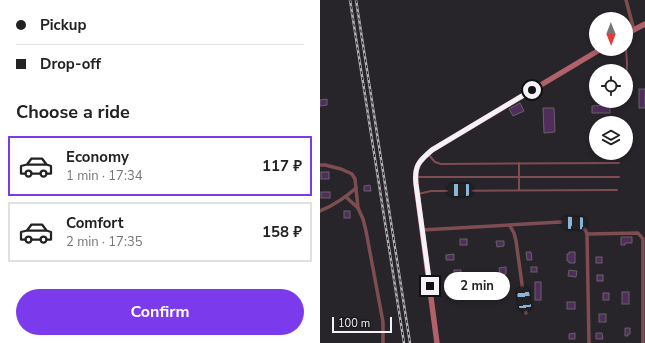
<!DOCTYPE html>
<html lang="en">
<head>
<meta charset="utf-8">
<style>
	body { margin:0; font-family:"Nunito Sans",sans-serif; background:#f6f6f6; color:#222; height:100vh; display:flex; flex-direction:column; font-size:15px; white-space:nowrap }
	* { box-sizing:border-box; margin:0 }
	p { font-size:13px; color:#767676 }
	.icon { flex:none; width:22px; height:22px; fill:none; stroke:currentColor; stroke-width:2; stroke-linecap:round; stroke-linejoin:round }
	.map { position:relative; flex:1; overflow:hidden }
	.sheet { display:flex; flex-direction:column; background:#fff; width:320px }
	.sheet>* { flex:none }
	.banner { display:grid; align-content:center; height:88px; padding:0 16px; background:#fff }
	.needle { width:26px; rotate:179deg }
	.buttons { position:absolute; left:269px; top:12px; display:grid; gap:8px }
	.buttons a { display:grid; place-items:center; width:44px; height:44px; border-radius:50%; background:#fff; box-shadow:0 2px 6px #0003; font-size:20px }
	.scale { position:absolute; left:12px; bottom:10px; width:60px; box-sizing:border-box; padding-left:4px; border:2px solid #f4f2f6; border-top:0; font-size:11px; line-height:14px; white-space:nowrap; color:#f4f2f6; -webkit-text-stroke:3px #1d1b20; paint-order:stroke }
	.end { position:absolute; width:18px; height:18px; margin:-9px; border:5px solid #f4f2f6; background:#111; box-shadow:0 0 0 2px #111 }
	.from { border-radius:50% }
	.bubble { position:absolute; height:28px; border-radius:14px; background:#fff; box-shadow:0 2px 6px #0003; font-size:13px; font-weight:700; line-height:28px; text-align:center }
	.car { position:absolute; width:12px; height:24px; margin:-12px -6px; border-radius:5px; box-shadow:0 0 3px 1px #0007; background:linear-gradient(#222 24%,#8ab4d8 0 40%,#222 0 76%,#8ab4d8 0 86%,#222 0) }
	.banner b { display:flex; align-items:center; gap:14px; height:38px; font-size:15px }
	.banner b+b { border-top:1px solid #e0e0e0 }
	.banner i { width:10px; height:10px; background:#222 }
	ul { padding:0; list-style:none }
	li { display:flex; align-items:center; gap:12px; height:60px; margin:0 8px 6px; padding:0 8px; border:2px solid #e0e0e0; border-radius:0px }
	li div { flex:1 }
	li b { display:block; font-size:15px }
	li em { font-style:normal; font-weight:700 }
	li.active { border-color:#7c3aed }
	li>.icon { width:36px; height:36px; stroke-width:1.5 }
	h2 { padding:0 16px; font-size:18px; line-height:48px }
	.cta { display:flex; gap:8px; margin-top:auto; padding:8px 16px }
	.cta a { flex:1; height:46px; border-radius:24px; background:#7c3aed; color:#fff; font-size:16px; font-weight:700; line-height:46px; text-align:center }
	main { display:flex; flex:1; min-height:0 }
	.map>svg:first-child { display:block }
	.building { fill:#502d5c; stroke:#666268 }
	.lines { fill:none; stroke-linecap:round; stroke-linejoin:round }
	.lane { stroke:#7e4d52; stroke-width:2 }
	.street { stroke:#7e4d52; stroke-width:3.5 }
	.secondary { stroke:#b0616a; stroke-width:5.5 }
	.rail-casing { stroke:#b1aeb3; stroke-width:2.5 }
	.rail { stroke:#1d1b20; stroke-width:1; stroke-dasharray:3; stroke-linecap:butt }
	.route { stroke:#f4f2f6; stroke-width:5 }
</style>
</head>
<body>
<main>
<section class="sheet">
<div class="banner">
<b><i class="from"></i>Pickup</b>
<b><i></i>Drop-off</b>
</div>
<h2>Choose a ride</h2>
<ul>
<li class="active"><svg class="icon" aria-label="car" viewBox="0 0 24 24"><path d="M5 17H2v-5l4-1 3-4h7l3 4 3 1v5h-3M9 17h6M6 11h13"/><circle cx="7" cy="17" r="2"/><circle cx="17" cy="17" r="2"/></svg><div><b>Economy</b><p>1 min · 17:34</p></div><em>117 ₽</em></li>
<li><svg class="icon" aria-label="car" viewBox="0 0 24 24"><path d="M5 17H2v-5l4-1 3-4h7l3 4 3 1v5h-3M9 17h6M6 11h13"/><circle cx="7" cy="17" r="2"/><circle cx="17" cy="17" r="2"/></svg><div><b>Comfort</b><p>2 min · 17:35</p></div><em>158 ₽</em></li>
</ul>
<div class="cta"><a>Confirm</a></div>
</section>
<div class="map">
<svg width="325" height="343" viewBox="0 0 325 343">
	<rect width="100%" height="100%" fill="#27242a"/>
	<g class="building">
		<rect x="319" y="89" width="6" height="19"/>
		<path d="M7 99V105L0 106V100Z"/>
		<path d="M200 103 204 111 193 116 189 109Z"/>
		<path d="M290 105V113H272V106Z"/>
		<path d="M223 108H234L235 132 224 133Z"/>
		<rect x="1" y="172" width="8" height="7"/>
		<path d="M50 185 51 191H44V186Z"/>
		<rect x="1" y="192" width="9" height="6"/>
		<rect x="24" y="211" width="6" height="7"/>
		<path d="M301 237H312V243H305V245H301Z"/>
		<rect x="140" y="239" width="7" height="6"/>
		<path d="M176 241H184V246L177 247Z"/>
		<path d="M206 252H211L212 260H207Z"/>
		<path d="M249 252H255V263H249V261H247V254H249Z"/>
		<path d="M134 254V260H126V255Z"/>
		<rect x="276" y="257" width="6" height="6"/>
		<path d="M186 267V274L180 275 179 268Z"/>
		<rect x="211" y="267" width="6" height="5"/>
		<rect x="134" y="270" width="7" height="5"/>
		<path d="M249 270 257 271 256 277 248 276Z"/>
		<rect x="277" y="275" width="6" height="6"/>
		<rect x="134" y="281" width="7" height="6"/>
		<rect x="215" y="282" width="6" height="18"/>
		<rect x="302" y="292" width="7" height="12"/>
		<rect x="283" y="293" width="6" height="7"/>
		<rect x="247" y="302" width="8" height="7"/>
		<rect x="279" y="314" width="7" height="8"/>
		<path d="M305 328H310V334H308V336H305Z"/>
		<path d="M255 333V339H249V334Z"/>
		<path d="M276 333H282L283 339H276Z"/>
	</g>
	<g class="lines">
		<g class="lane">
			<path d="M306 49 307 63 306 93"/>
			<path d="M108 154 115 162 121 164 299 163"/>
			<path d="M96 177H299"/>
			<path d="M199 190V163"/>
			<path d="M98 194 111 191 297 190"/>
		</g>
		<g class="street">
			<path d="M306 0 314 30"/>
			<path d="M0 165H5L21 169 32 174 35 179 38 208"/>
			<path d="M26 197 38 208 43 219 46 231 63 322V343"/>
			<path d="M0 211C14 205 25 198 36 188"/>
			<path d="M190 226 194 233 196 241 206 313"/>
			<path d="M102 230 240 222C251 223 263 221 267 234L269 343"/>
			<path d="M267 234 318 233 323 239V343"/>
		</g>
		<g class="secondary">
			<path d="M306 34 325 24"/>
			<path d="M117 343 96 184C94 166 99 161 112 150L281 49"/>
		</g>
		<g class="rail-casing">
			<g id="rail">
				<path d="M30 0 84 343"/>
				<path d="M36 0 90 343"/>
			</g>
		</g>
		<use href="#rail" class="rail"/>
	</g>
	<g class="lines">
		<path class="route" d="M110 286 96 184C94 166 99 161 112 150L212 90"/>
	</g>
</svg>
<div class="buttons">
<a><svg class="needle" viewBox="-14 -14 28 28"><path d="M0-13l5 13h-10z" fill="#e53935"/><path d="M0 13l5-13h-10z" fill="#767676"/></svg></a>
<a><svg class="icon" aria-label="locate" viewBox="0 0 24 24"><circle cx="12" cy="12" r="6"/><path d="M12 2v4M12 18v4M2 12h4M18 12h4"/></svg></a>
<a><svg class="icon" aria-label="layers" viewBox="0 0 24 24"><path d="M12 4l9 5-9 5-9-5zM3 14l9 5 9-5"/></svg></a>
</div>
<div class="scale">100 m</div>
<i class="end from" style="left:212px;top:90px"></i>
<i class="end" style="left:110px;top:286px"></i>
<div class="bubble" style="left:124px;top:272px;width:66px">2 min</div>
<i class="car" style="left:140px;top:190px;rotate:270deg"></i>
<i class="car" style="left:254px;top:223px;rotate:272deg"></i>
<i class="car" style="left:204px;top:299px;rotate:352deg"></i>
</div>
</main>
</body>
</html>
